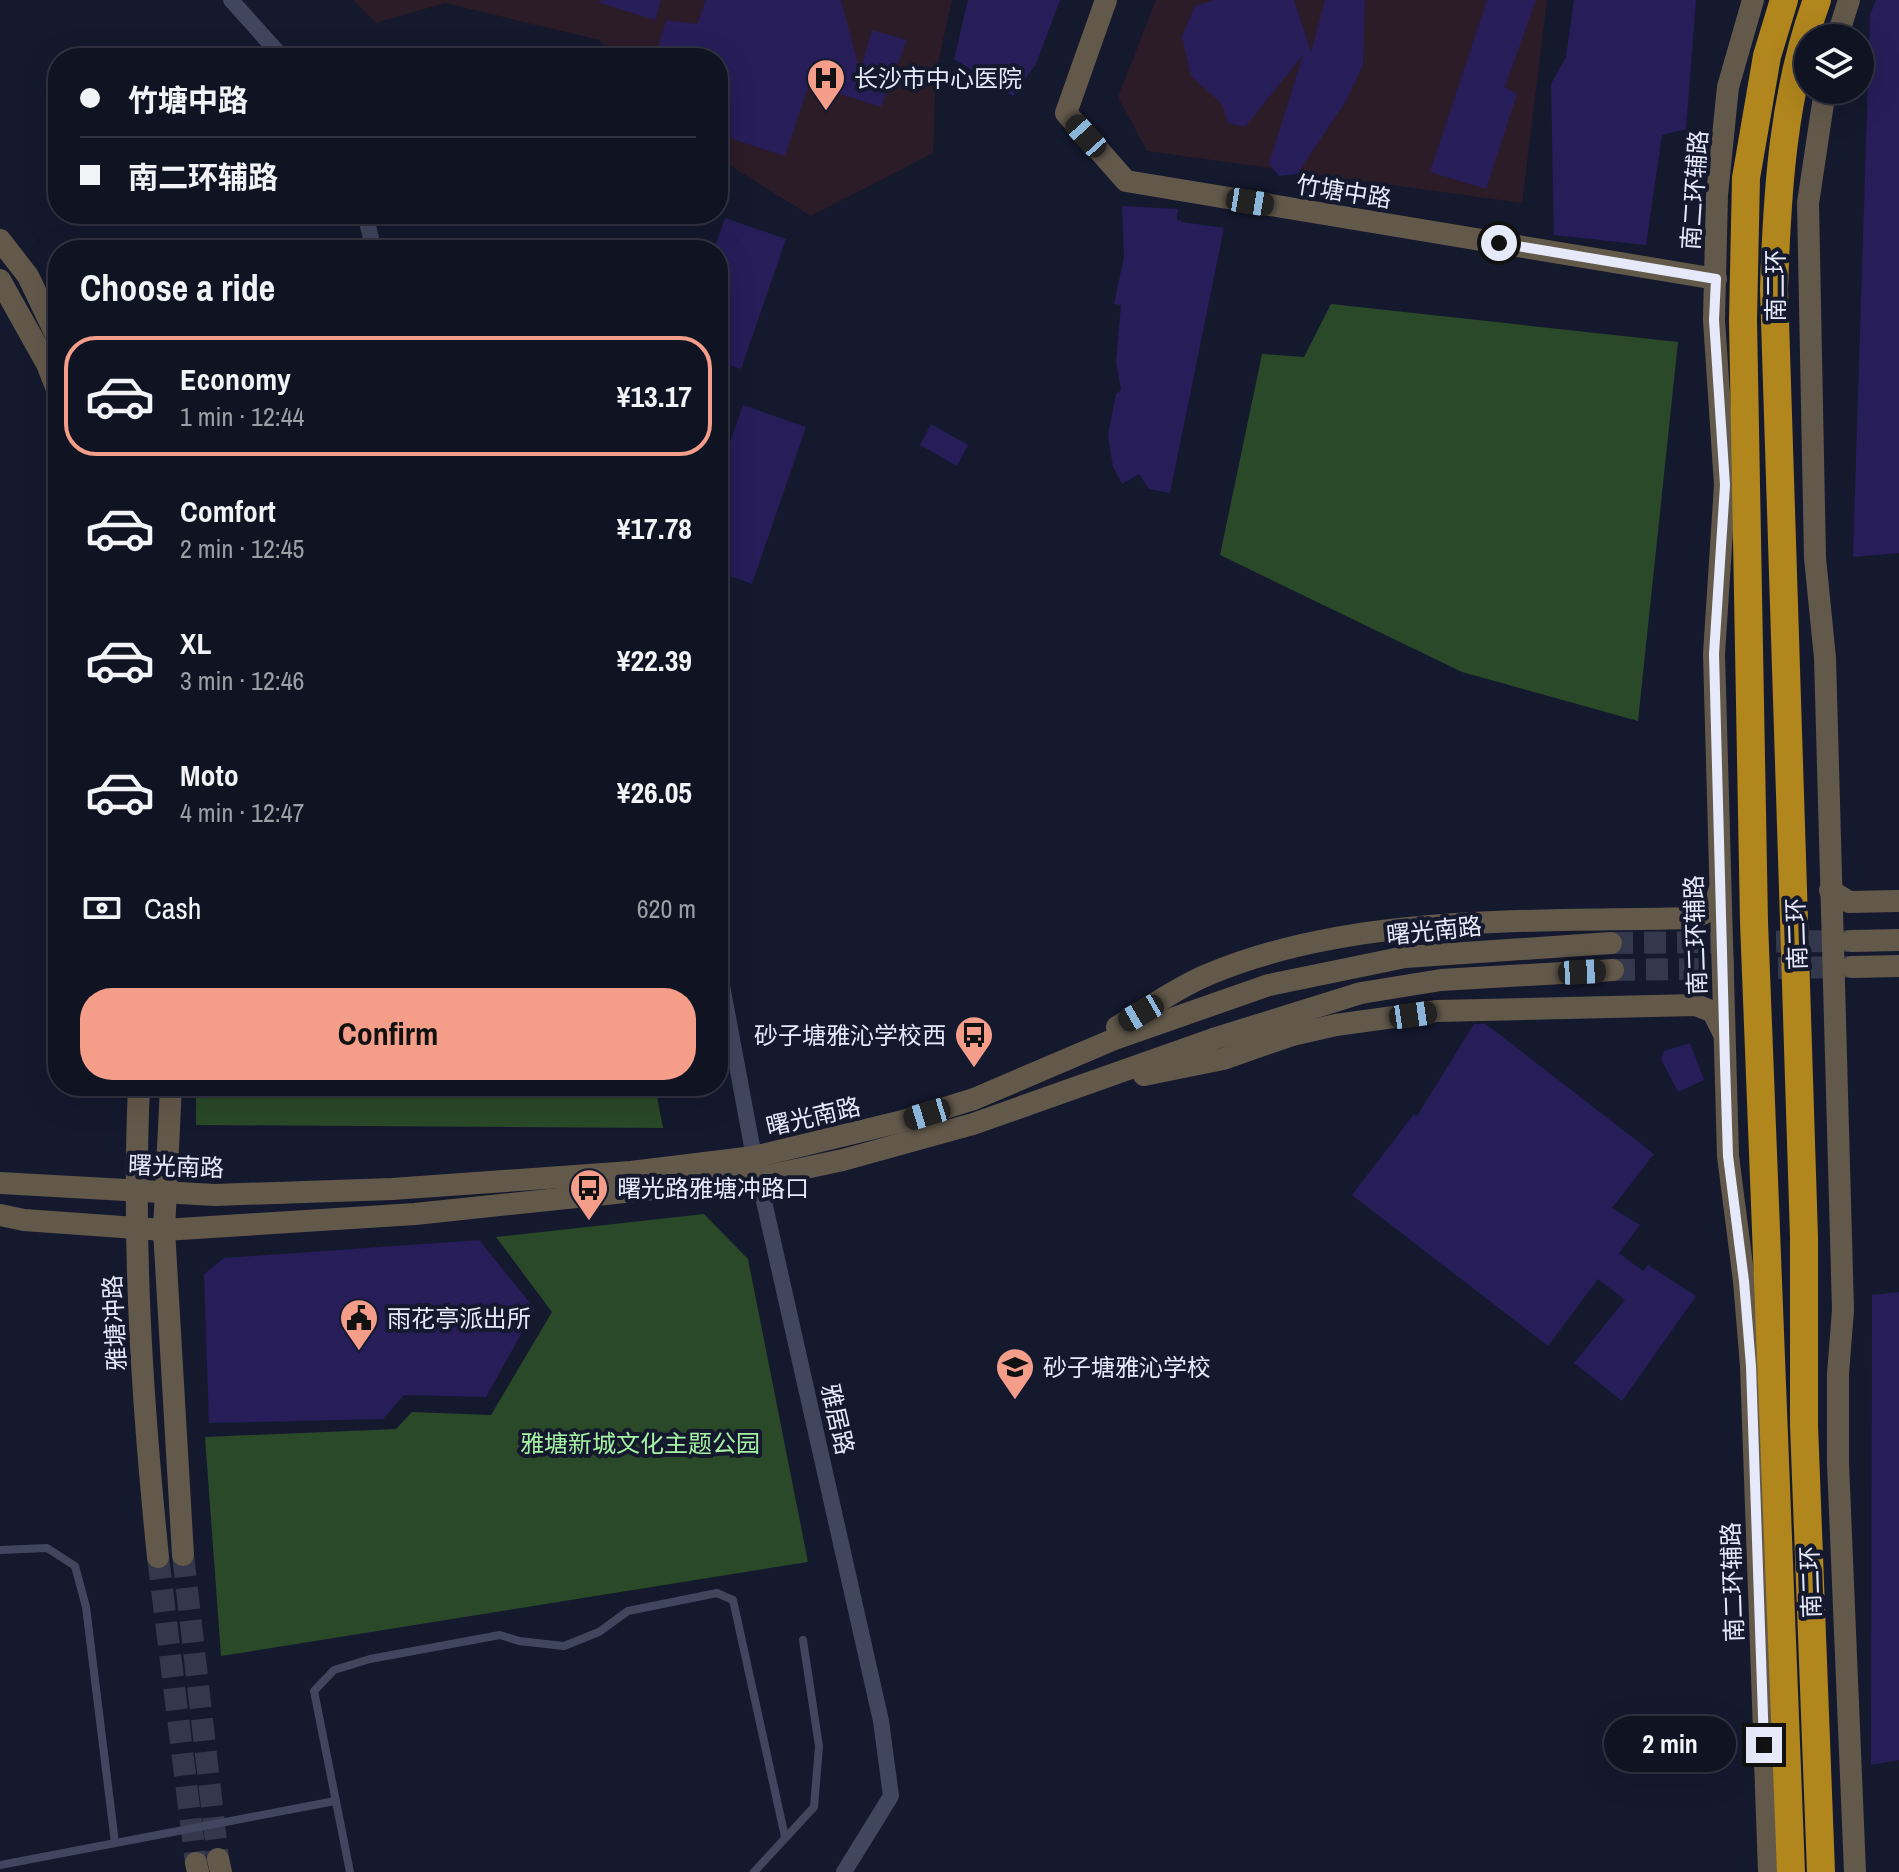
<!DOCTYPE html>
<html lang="en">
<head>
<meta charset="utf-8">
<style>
	body { margin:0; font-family:"Archivo Narrow","Noto Sans SC",sans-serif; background:#1e202f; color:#f1f3f6; height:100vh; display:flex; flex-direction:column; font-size:30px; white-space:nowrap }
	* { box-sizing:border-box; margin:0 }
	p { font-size:26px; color:#9c9ea5 }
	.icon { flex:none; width:44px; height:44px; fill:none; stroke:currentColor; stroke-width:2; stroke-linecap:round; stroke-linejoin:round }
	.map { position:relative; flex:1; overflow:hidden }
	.details { position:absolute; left:48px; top:240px; width:680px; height:856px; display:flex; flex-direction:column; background:#101322; border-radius:32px; box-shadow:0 8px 32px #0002,0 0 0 2px #303240 }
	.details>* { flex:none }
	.guide { position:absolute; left:48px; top:48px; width:680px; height:176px; border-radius:32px; box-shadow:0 8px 32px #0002,0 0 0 2px #303240; display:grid; align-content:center; height:176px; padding:0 32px; background:#101322 }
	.buttons { position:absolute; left:1794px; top:24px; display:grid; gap:16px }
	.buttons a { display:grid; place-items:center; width:80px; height:80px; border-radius:50%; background:#101322; box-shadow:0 8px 32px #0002,0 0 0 2px #303240; font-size:40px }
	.end { position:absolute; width:36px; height:36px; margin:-18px; border:10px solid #e5e9f9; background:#111; box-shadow:0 0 0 4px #111 }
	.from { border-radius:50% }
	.bubble { position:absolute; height:56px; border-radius:28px; background:#101322; box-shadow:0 8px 32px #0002,0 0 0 2px #303240; font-size:26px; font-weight:700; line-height:56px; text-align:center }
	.car { position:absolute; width:24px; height:48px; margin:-24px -12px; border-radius:10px; box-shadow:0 0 6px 2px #0007; background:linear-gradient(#222 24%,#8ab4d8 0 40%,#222 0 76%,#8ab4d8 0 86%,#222 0) }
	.guide b { display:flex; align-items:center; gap:28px; height:76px; font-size:30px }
	.guide b+b { border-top:2px solid #303240 }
	.guide i { width:20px; height:20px; background:#f1f3f6 }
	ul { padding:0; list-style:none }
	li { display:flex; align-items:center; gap:24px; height:120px; margin:0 16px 12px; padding:0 16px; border:4px solid transparent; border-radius:32px }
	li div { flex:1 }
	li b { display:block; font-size:30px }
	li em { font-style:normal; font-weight:700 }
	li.current { border-color:#f49e8a }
	li>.icon { width:72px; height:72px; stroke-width:1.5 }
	h2 { padding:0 32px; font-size:36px; line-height:96px }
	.pay { display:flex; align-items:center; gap:20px; height:88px; padding:0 32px; font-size:30px }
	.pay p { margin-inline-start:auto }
	.action { display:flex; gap:16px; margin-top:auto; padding:16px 32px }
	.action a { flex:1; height:92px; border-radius:32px; background:#f49e8a; color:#111; font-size:32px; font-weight:700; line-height:92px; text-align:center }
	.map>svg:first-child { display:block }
	.medical { fill:#2b1c27 }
	.green { fill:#294928 }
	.building { fill:#271d59 }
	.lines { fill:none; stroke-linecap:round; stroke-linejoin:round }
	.secondary-tunnel { stroke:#34384c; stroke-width:22; stroke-dasharray:22 11; stroke-linecap:butt }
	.lane { stroke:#41465f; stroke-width:8 }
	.street { stroke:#41465f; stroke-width:16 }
	.secondary { stroke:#63594b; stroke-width:22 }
	.highway { stroke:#b1861d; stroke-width:28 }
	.route { stroke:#e5e9f9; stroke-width:10 }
	.labels { text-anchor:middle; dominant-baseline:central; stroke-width:8; stroke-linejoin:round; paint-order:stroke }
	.poi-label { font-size:24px; fill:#e5e9f9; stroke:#15192e; text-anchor:start }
	.street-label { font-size:24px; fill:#e5e9f9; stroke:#15192e }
	.park-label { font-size:24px; fill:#a5f3a2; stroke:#15192e }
</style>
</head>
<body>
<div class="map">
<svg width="1899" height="1872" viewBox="0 0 1899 1872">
	<rect width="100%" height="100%" fill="#15192e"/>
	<g class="medical">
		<path d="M353 0H952L936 72 933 153 811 216 718 158V58H617L599 40 445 3 376 23Z"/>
		<path d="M1156 0H1547L1522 203 1147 151 1118 97Z"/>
	</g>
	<g class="green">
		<path d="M1331 304 1678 342 1638 721 1462 672 1220 555 1262 354 1304 357Z"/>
		<path d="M196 1086H655L663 1128 196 1125Z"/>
		<path d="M704 1214 748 1259 808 1562 221 1656 205 1437 396 1429 412 1412 491 1415 552 1312 496 1237Z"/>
	</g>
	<g class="building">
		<path d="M601 0H661L655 20 600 3Z"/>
		<path d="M706 0H841L860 71 872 30 907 40 881 107 809 84 785 156 735 140 718 124V58H655L666 20 697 24Z"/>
		<path d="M968 0H1060L1036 64 1013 96 954 59Z"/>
		<path d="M1214 0H1294L1311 52 1325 0H1365L1363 65 1345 103 1297 174 1279 176 1269 164 1303 55 1245 127 1228 123 1222 104 1191 76 1182 37 1195 6Z"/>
		<path d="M1487 0H1536L1505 87 1517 94 1486 189 1430 172Z"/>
		<path d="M1574 0H1696L1686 129 1662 135 1646 245 1554 235 1551 84 1566 57Z"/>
		<path d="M1876 0H1899V553L1853 557 1870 15Z"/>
		<path d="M1122 206 1178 209 1177 219 1182 222 1224 228 1170 493 1149 489 1139 474 1122 484 1113 467 1108 435 1116 394 1121 390 1116 362 1121 305 1114 304 1124 257Z"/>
		<path d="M725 218 786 239 741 369 718 361V250H714Z"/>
		<path d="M743 405 806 427 752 584 718 572V477Z"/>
		<path d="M931 424 968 445 957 466 920 445Z"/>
		<path d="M1474 1024H1486L1654 1154 1612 1208 1640 1225 1619 1253 1643 1271 1648 1265 1696 1296 1622 1401 1574 1363 1625 1300 1598 1279 1548 1346 1352 1195 1414 1114 1417 1116Z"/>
		<path d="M1690 1043 1704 1080 1678 1092 1661 1059 1664 1051Z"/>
		<path d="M479 1240 535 1309 486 1397 404 1395 383 1419 209 1423 204 1274 224 1258Z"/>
		<path d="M1899 1292V1760L1871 1765 1872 1295Z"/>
	</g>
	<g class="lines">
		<g class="secondary-tunnel">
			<path d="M1611 943 1850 941"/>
			<path d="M1613 970 1851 967"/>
			<path d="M183 1555 218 1859"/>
			<path d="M158 1557 196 1863"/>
		</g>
		<g class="lane">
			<path d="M0 1550 47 1548 75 1566 86 1607 115 1843"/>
			<path d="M0 1865 335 1801"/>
			<path d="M350 1872 314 1691 334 1670 370 1659 500 1635 519 1641 564 1646 599 1632 628 1611 717 1593 733 1600 785 1837"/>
			<path d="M754 1872 814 1807 819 1746 803 1640"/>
		</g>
		<g class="street">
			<path d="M231 0 283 58"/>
			<path d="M365 214 374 250"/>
			<path d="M718 964 754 1157 881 1721 891 1796 844 1872"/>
		</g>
		<g class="secondary">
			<path d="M1106 0 1066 113 1126 181 1716 279"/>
			<path d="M1753 0 1728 87 1717 195 1714 320 1725 485 1714 654 1728 1156 1744 1281 1751 1366 1769 1872"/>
			<path d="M1837 38 1849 0"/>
			<path d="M1825 90 1808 203 1815 558 1825 658 1843 1310 1838 1374V1463L1855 1872"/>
			<path d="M0 240 28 276 58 339"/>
			<path d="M0 280 47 364 58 392"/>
			<path d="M1830 890 1849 902 1899 901"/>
			<path d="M1851 941 1899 940"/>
			<path d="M1852 967 1899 966"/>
			<path d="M1117 1027C1146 1010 1176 988 1207 975 1353 913 1534 922 1690 918 1708 914 1715 908 1719 891"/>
			<path d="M1144 1075 1223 1059 1292 1035 1336 1025 1437 1011 1696 1005 1713 1012 1723 1032"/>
			<path d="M139 1086C132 1244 142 1400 158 1557"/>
			<path d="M171 1086 164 1230 183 1555"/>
			<path d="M0 1183 215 1195 392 1189 631 1172 754 1157 903 1121 974 1099 1117 1038 1269 985 1405 957 1611 943"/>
			<path d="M0 1215 24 1220 164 1230 415 1214 759 1178 843 1160 973 1124 1213 1039 1361 993 1441 980 1613 970"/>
			<path d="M218 1859 221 1872"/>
			<path d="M196 1863 198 1872"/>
		</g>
		<g class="highway">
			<path d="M1784 0 1767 56 1746 178 1743 320 1754 922 1791 1872"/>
			<path d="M1817 0C1783 93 1777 192 1774 289L1804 1237V1425L1821 1872"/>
		</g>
	</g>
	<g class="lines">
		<path class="route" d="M1499 243 1716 279 1714 320 1725 485 1714 654 1725 1064 1728 1156 1744 1281 1751 1366 1764 1745"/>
	</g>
	<defs>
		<g id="hospital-pin" transform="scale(2)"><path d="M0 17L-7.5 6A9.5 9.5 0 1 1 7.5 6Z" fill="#f49e8a" stroke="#15192e"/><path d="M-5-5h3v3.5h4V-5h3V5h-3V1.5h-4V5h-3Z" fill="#111"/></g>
		<g id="bus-pin" transform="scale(2)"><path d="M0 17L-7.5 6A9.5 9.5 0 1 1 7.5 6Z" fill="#f49e8a" stroke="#15192e"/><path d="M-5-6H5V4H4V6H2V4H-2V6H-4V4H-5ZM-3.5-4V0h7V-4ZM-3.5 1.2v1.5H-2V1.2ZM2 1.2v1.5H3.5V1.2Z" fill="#111"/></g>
		<g id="civic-pin" transform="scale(2)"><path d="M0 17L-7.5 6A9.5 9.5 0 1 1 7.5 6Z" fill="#f49e8a" stroke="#15192e"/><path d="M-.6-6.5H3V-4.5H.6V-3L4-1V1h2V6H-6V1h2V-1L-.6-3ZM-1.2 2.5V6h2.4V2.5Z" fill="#111"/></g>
		<g id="school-pin" transform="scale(2)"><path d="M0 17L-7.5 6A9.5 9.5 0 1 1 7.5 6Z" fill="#f49e8a" stroke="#15192e"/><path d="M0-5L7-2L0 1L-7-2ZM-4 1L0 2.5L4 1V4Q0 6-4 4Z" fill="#111"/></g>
	</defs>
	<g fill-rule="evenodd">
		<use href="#hospital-pin" x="826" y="78"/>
		<use href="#bus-pin" x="974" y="1035"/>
		<use href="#bus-pin" x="589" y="1188"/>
		<use href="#civic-pin" x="359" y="1318"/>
		<use href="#school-pin" x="1015" y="1367"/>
	</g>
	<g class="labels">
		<g class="poi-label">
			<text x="854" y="78">长沙市中心医院</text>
			<text x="946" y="1035" text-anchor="end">砂子塘雅沁学校西</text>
			<text x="617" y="1188">曙光路雅塘冲路口</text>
			<text x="387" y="1318">雨花亭派出所</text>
			<text x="1043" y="1367">砂子塘雅沁学校</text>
		</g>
		<g class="street-label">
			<text transform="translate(1694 190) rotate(-86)">南二环辅路</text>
			<text transform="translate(1344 191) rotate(9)">竹塘中路</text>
			<text transform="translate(1775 286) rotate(-90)">南二环</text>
			<text transform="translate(1434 930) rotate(-6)">曙光南路</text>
			<text transform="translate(1796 934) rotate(-92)">南二环</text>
			<text transform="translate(1695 935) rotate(-92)">南二环辅路</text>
			<text transform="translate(813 1116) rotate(-13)">曙光南路</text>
			<text transform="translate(176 1166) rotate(2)">曙光南路</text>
			<text transform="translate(114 1323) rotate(-93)">雅塘冲路</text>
			<text transform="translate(838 1419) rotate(77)">雅居路</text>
			<text transform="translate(1732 1582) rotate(-92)">南二环辅路</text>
			<text transform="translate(1810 1582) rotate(-92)">南二环</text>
		</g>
		<g class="park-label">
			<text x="640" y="1443">雅塘新城文化主题公园</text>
		</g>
	</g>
</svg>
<div class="buttons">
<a><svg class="icon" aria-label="layers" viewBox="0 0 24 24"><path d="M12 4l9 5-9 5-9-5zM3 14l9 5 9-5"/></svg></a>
</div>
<i class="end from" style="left:1499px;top:243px"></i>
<i class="end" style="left:1764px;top:1745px"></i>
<div class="bubble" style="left:1604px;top:1716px;width:132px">2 min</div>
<i class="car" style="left:1086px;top:136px;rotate:318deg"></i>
<i class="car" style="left:1250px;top:202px;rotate:99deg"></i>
<i class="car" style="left:1582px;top:972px;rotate:87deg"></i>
<i class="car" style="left:1141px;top:1013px;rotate:240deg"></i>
<i class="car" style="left:1413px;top:1015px;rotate:82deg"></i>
<i class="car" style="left:927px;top:1114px;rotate:253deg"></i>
<div class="guide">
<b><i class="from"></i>竹塘中路</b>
<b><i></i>南二环辅路</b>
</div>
<section class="details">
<h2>Choose a ride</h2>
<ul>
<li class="current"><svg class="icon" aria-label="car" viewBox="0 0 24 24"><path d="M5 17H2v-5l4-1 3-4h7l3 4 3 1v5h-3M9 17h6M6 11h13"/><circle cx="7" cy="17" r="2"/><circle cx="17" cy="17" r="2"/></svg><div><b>Economy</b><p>1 min · 12:44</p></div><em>¥13.17</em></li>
<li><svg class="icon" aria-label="car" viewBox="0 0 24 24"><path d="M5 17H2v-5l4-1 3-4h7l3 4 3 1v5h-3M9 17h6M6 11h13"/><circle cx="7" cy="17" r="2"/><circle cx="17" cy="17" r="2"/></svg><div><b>Comfort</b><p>2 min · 12:45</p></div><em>¥17.78</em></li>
<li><svg class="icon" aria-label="car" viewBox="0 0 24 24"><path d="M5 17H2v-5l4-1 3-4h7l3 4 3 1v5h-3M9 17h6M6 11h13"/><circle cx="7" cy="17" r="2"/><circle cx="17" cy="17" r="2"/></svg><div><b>XL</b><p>3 min · 12:46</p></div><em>¥22.39</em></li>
<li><svg class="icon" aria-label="car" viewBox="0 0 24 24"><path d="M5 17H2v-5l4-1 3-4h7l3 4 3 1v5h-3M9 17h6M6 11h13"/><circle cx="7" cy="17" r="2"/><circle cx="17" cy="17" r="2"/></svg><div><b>Moto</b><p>4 min · 12:47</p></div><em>¥26.05</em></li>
</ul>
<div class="pay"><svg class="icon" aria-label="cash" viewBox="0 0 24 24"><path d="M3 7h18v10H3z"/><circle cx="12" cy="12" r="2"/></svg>Cash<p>620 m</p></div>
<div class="action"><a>Confirm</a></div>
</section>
</div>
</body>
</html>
